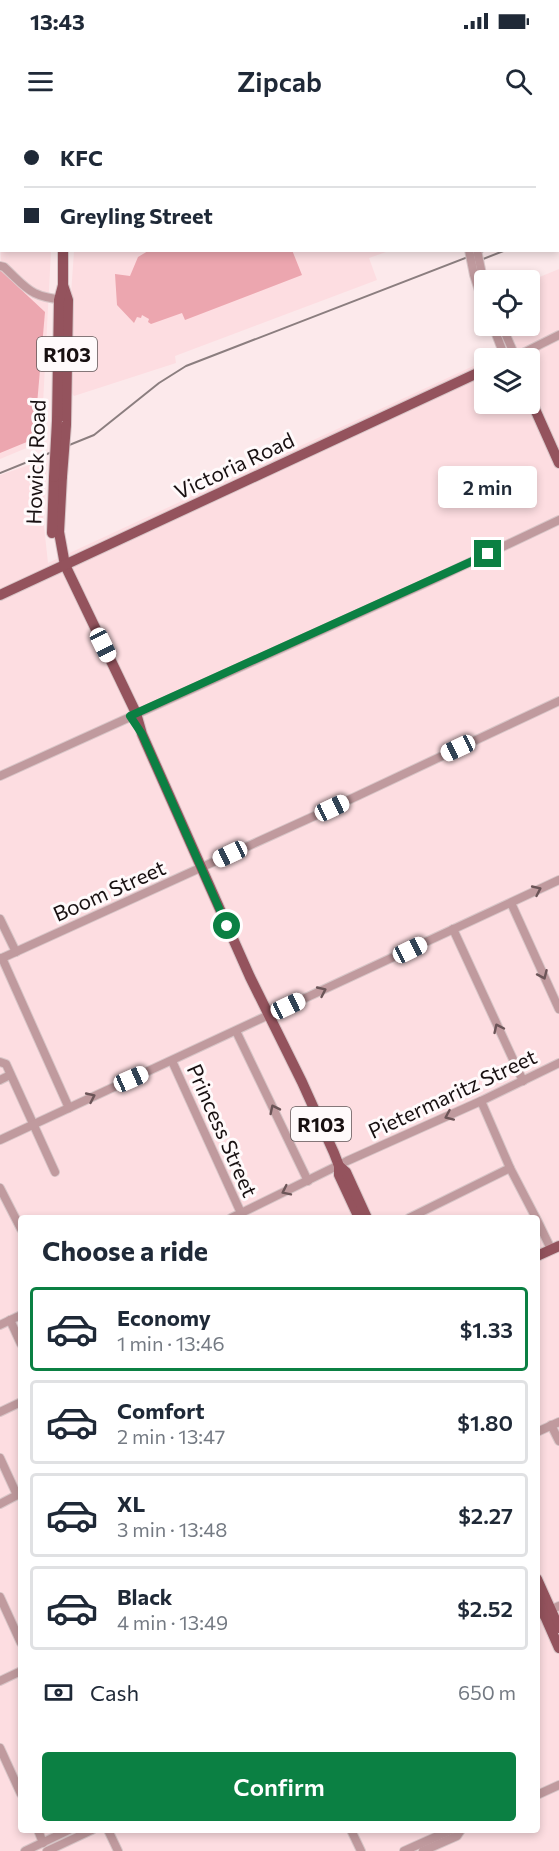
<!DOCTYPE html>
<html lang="en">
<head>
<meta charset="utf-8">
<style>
	body { margin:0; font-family:Commissioner,sans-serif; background:#f6f6f7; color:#1f2937; height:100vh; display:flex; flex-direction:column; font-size:22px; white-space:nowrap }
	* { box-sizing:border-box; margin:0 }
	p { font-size:20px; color:#747a83 }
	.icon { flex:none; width:33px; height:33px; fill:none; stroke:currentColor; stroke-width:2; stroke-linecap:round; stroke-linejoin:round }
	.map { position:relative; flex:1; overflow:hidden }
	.drawer { position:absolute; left:18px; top:1095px; width:522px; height:618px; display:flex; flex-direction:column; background:#fff; border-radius:6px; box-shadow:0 3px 9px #0003 }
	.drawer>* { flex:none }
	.banner { position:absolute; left:0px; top:0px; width:560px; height:132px; box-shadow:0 3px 9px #0003; display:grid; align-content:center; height:132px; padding:0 24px; background:#fff }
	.buttons { position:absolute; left:474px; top:150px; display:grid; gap:12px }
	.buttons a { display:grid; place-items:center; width:66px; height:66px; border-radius:6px; background:#fff; box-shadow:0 3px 9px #0003; font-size:30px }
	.end { position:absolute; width:27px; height:27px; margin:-14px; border:8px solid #0b8043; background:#fff; box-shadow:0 0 0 3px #fff }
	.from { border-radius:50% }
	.bubble { position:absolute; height:42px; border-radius:6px; background:#fff; box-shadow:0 3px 9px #0003; font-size:20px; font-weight:600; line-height:42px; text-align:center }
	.car { position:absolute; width:18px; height:36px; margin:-18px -9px; border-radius:8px; box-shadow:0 0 4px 2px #0007; background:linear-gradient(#fff 24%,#345 0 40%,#fff 0 76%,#345 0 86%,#fff 0) }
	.banner b { display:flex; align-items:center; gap:21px; height:57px; font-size:22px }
	.banner b+b { border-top:2px solid #e0e1e3 }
	.banner i { width:15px; height:15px; background:#1f2937 }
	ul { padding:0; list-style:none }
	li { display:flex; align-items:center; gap:18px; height:84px; margin:0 12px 9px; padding:0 12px; border:3px solid #e0e1e3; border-radius:6px }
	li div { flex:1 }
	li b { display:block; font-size:22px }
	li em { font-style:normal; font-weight:600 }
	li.selected { border-color:#0b8043 }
	li>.icon { width:54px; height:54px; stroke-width:1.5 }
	h2 { padding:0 24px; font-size:27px; line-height:72px }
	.pay { display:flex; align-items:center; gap:15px; height:66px; padding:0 24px; font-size:22px }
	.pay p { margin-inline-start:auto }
	.action { display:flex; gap:12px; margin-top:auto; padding:12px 24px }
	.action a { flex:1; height:69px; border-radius:6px; background:#0b8043; color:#fff; font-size:24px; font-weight:600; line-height:69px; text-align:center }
	.status { display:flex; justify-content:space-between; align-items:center; height:42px; padding:0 30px; background:#fff; direction:ltr }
	.status svg { height:16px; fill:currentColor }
	header { display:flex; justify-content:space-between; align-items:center; height:78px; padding:0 24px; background:#fff; font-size:27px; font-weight:600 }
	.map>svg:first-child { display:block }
	.built { fill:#fddde1; fill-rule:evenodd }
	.green { fill:#eca6af }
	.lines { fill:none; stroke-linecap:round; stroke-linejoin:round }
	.stream { stroke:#d17f8c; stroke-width:2 }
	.river { stroke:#d17f8c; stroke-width:12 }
	.minor-casing { stroke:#d8c6c8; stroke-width:10 }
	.major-casing { stroke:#d8c6c8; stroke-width:12 }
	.minor { stroke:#c09a9e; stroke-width:8 }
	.major { stroke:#94535d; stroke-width:10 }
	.rail { stroke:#8b7e7f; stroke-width:2 }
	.minor-bridge-casing { stroke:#d8c6c8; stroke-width:10; stroke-linecap:butt }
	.major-bridge-casing { stroke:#d8c6c8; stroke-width:12; stroke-linecap:butt }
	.minor-bridge { stroke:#c09a9e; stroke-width:8 }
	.major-bridge { stroke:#94535d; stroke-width:10 }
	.oneway { stroke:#6c5558 }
	.route { stroke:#0b8043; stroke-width:8 }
	.labels { text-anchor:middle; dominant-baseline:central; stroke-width:6; stroke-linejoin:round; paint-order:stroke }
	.shield { fill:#fffafb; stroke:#5d5657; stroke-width:1.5 }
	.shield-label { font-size:20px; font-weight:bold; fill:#181011 }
	.street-label { font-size:21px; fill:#181011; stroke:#fffafb }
</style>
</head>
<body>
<div class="status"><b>13:43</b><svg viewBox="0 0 49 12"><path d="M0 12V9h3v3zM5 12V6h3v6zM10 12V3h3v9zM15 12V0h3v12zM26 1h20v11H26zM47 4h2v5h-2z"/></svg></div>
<header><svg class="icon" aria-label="menu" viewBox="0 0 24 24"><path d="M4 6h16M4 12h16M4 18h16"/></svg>Zipcab<svg class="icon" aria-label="search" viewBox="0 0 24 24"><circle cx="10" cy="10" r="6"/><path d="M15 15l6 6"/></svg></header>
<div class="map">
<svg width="559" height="1731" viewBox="0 0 559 1731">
	<rect width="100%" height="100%" fill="#fce9eb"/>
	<g class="built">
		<path d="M104 0H419L104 1Z"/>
		<path d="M1 51 2 130 51 131 41 322 0 339Z"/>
		<path d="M74 131H389L369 138 377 160 175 236 176 243 74 276 65 263Z"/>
		<path d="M559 149V1731H0V355L47 339 43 397 48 443 484 241V284H530V238H489L516 225 506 206H530V161ZM21 1098H537V1710H21Z"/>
	</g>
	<g class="green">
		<path d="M292 130 302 155 185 200 182 193 151 204 148 202 149 199 142 195 141 198 137 197 134 203 117 185 115 154 130 156 138 137 148 131Z"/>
		<path d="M0 150 45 192 34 319 0 333Z"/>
	</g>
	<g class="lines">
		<path class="stream" d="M0 129 2 128"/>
		<path class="river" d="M558 59 559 60"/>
		<g class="minor-casing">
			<g id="minor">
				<path d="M9 0V2"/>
				<path d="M464 0V2"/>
				<path d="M98 2V0"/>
				<path d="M471 2V0"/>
				<path d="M0 38 2 37"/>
				<path d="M0 146 4 147C28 169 30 177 65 180"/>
				<path d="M493 206 504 235 511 238"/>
				<path d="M502 206 513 231 512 238"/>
				<path d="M513 238 559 215"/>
				<path d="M0 656 437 458 559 400"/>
				<path d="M511 783 559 889"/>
				<path d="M0 799 16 832"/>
				<path d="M453 809 523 961"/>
				<path d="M2 838 69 988"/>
				<path d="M0 839 321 693 559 581"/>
				<path d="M236 911 308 1061"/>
				<path d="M172 941 241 1093"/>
				<path d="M0 942 6 944 55 1052"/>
				<path d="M0 960 10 955"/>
				<path d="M481 981 510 1048 536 1098"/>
				<path d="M0 1020 559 760"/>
				<path d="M0 1068 21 1109"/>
				<path d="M231 1098 347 1041 481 981 559 943"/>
				<path d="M409 1098 510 1048"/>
				<path d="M537 1100 551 1129"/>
				<path d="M10 1200 21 1224"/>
				<path d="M0 1205 21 1195"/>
				<path d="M0 1292 21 1282"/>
				<path d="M551 1305 559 1321"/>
				<path d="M537 1312 559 1302"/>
				<path d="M0 1338 17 1375"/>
				<path d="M0 1384 21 1373"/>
				<path d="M0 1477 21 1523"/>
				<path d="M537 1496 559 1486"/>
				<path d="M0 1561 21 1551"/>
				<path d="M0 1628 21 1674"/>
				<path d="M537 1675 559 1665"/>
				<path d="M38 1710 43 1723"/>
				<path d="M108 1710 118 1731"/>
				<path d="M351 1710 361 1731"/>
				<path d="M25 1731 69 1710"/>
				<path d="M47 1731 92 1710"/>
				<path d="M404 1731 451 1710"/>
				<path d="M423 1731 457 1716 461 1710"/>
			</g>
		</g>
		<g class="major-casing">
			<g id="major">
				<path d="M73 2V0"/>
				<path d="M63 130V165L68 180 66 305"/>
				<path d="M530 278 559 343"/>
				<path d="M57 301 59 180 63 165"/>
				<path d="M62 356 59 412 65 445 136 593 142 614 250 857 302 962 334 1033 339 1046V1055L359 1098"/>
				<path d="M52 413 54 357"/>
				<path d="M0 475 484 250"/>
				<path d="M339 1046 346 1052 367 1098"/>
				<path d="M537 1136 559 1126"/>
				<path d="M537 1459 559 1508"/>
				<path d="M537 1478 559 1528"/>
			</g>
		</g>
		<use href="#minor" class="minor"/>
		<use href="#major" class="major"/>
		<g class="rail">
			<path d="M558 103 559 102"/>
			<path d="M478 141 506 130"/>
			<path d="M0 353 94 315 159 263 186 246 486 130"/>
		</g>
		<g class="minor-bridge-casing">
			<g id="minor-bridge">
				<path d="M469 130 474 155 484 186"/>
				<path d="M477 130 484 164"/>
			</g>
		</g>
		<g class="major-bridge-casing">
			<g id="major-bridge">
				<path d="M62 356 66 305"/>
				<path d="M54 357 57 301"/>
			</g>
		</g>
		<use href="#minor-bridge" class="minor-bridge"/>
		<use href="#major-bridge" class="major-bridge"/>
	</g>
	<defs><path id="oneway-chevron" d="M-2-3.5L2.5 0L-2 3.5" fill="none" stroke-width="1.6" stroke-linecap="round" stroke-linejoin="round" transform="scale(1.5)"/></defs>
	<g class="oneway">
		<use href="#oneway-chevron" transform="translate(537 770) rotate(-25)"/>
		<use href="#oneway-chevron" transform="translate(543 855) rotate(66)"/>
		<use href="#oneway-chevron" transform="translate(322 871) rotate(-25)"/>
		<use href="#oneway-chevron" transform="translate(498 908) rotate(-115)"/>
		<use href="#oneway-chevron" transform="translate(91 977) rotate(-25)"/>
		<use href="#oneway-chevron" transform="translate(274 989) rotate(-116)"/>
		<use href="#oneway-chevron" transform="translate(449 996) rotate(156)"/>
		<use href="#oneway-chevron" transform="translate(286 1071) rotate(154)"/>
	</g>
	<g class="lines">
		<path class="route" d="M227 806 142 614 130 596 488 434"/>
	</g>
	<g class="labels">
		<g class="shield">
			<rect x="37" y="217" width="60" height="34" rx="4.5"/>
			<rect x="291" y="987" width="60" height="34" rx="4.5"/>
		</g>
		<g class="shield-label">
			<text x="67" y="234">R103</text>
			<text x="321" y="1004">R103</text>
		</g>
		<g class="street-label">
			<text transform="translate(35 342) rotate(-88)">Howick Road</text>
			<text transform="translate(234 345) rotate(-25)">Victoria Road</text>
			<text transform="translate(109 770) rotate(-24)">Boom Street</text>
			<text transform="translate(452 973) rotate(-25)">Pietermaritz Street</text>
			<text transform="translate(223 1010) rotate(66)">Princess Street</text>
		</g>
	</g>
</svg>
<div class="buttons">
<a><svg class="icon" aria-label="locate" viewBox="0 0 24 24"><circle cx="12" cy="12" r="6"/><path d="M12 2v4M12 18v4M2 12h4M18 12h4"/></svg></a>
<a><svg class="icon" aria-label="layers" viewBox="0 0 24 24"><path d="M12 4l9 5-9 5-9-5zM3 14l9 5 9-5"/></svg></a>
</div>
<i class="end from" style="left:227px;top:806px"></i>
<i class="end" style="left:488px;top:434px"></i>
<div class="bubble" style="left:438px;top:346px;width:99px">2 min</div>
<i class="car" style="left:103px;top:525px;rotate:154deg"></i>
<i class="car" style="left:458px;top:628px;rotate:245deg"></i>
<i class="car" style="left:332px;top:688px;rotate:65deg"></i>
<i class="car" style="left:230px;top:734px;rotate:245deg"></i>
<i class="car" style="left:410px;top:830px;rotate:64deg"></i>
<i class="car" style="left:288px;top:886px;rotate:65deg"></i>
<i class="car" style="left:131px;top:959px;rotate:66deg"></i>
<div class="banner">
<b><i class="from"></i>KFC</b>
<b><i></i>Greyling Street</b>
</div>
<section class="drawer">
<h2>Choose a ride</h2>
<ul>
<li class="selected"><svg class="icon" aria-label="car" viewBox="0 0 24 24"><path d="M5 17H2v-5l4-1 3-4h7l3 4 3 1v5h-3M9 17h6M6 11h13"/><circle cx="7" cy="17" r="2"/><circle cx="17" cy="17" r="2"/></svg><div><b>Economy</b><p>1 min · 13:46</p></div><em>$1.33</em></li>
<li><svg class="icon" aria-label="car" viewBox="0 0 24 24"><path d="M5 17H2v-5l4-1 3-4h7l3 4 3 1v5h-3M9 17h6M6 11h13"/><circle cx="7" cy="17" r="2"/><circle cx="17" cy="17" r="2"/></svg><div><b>Comfort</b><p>2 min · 13:47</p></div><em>$1.80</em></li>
<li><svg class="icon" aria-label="car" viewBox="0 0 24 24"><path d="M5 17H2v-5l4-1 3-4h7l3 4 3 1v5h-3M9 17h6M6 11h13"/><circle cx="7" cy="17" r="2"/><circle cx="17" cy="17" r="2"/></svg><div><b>XL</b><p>3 min · 13:48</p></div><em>$2.27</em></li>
<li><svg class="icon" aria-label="car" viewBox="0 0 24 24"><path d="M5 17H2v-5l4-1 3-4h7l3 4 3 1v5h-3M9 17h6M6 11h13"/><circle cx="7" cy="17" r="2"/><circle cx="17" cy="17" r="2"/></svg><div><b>Black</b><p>4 min · 13:49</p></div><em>$2.52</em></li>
</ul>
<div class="pay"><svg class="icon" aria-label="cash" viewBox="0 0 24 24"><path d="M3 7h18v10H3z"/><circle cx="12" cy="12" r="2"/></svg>Cash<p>650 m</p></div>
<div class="action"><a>Confirm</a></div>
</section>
</div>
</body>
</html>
